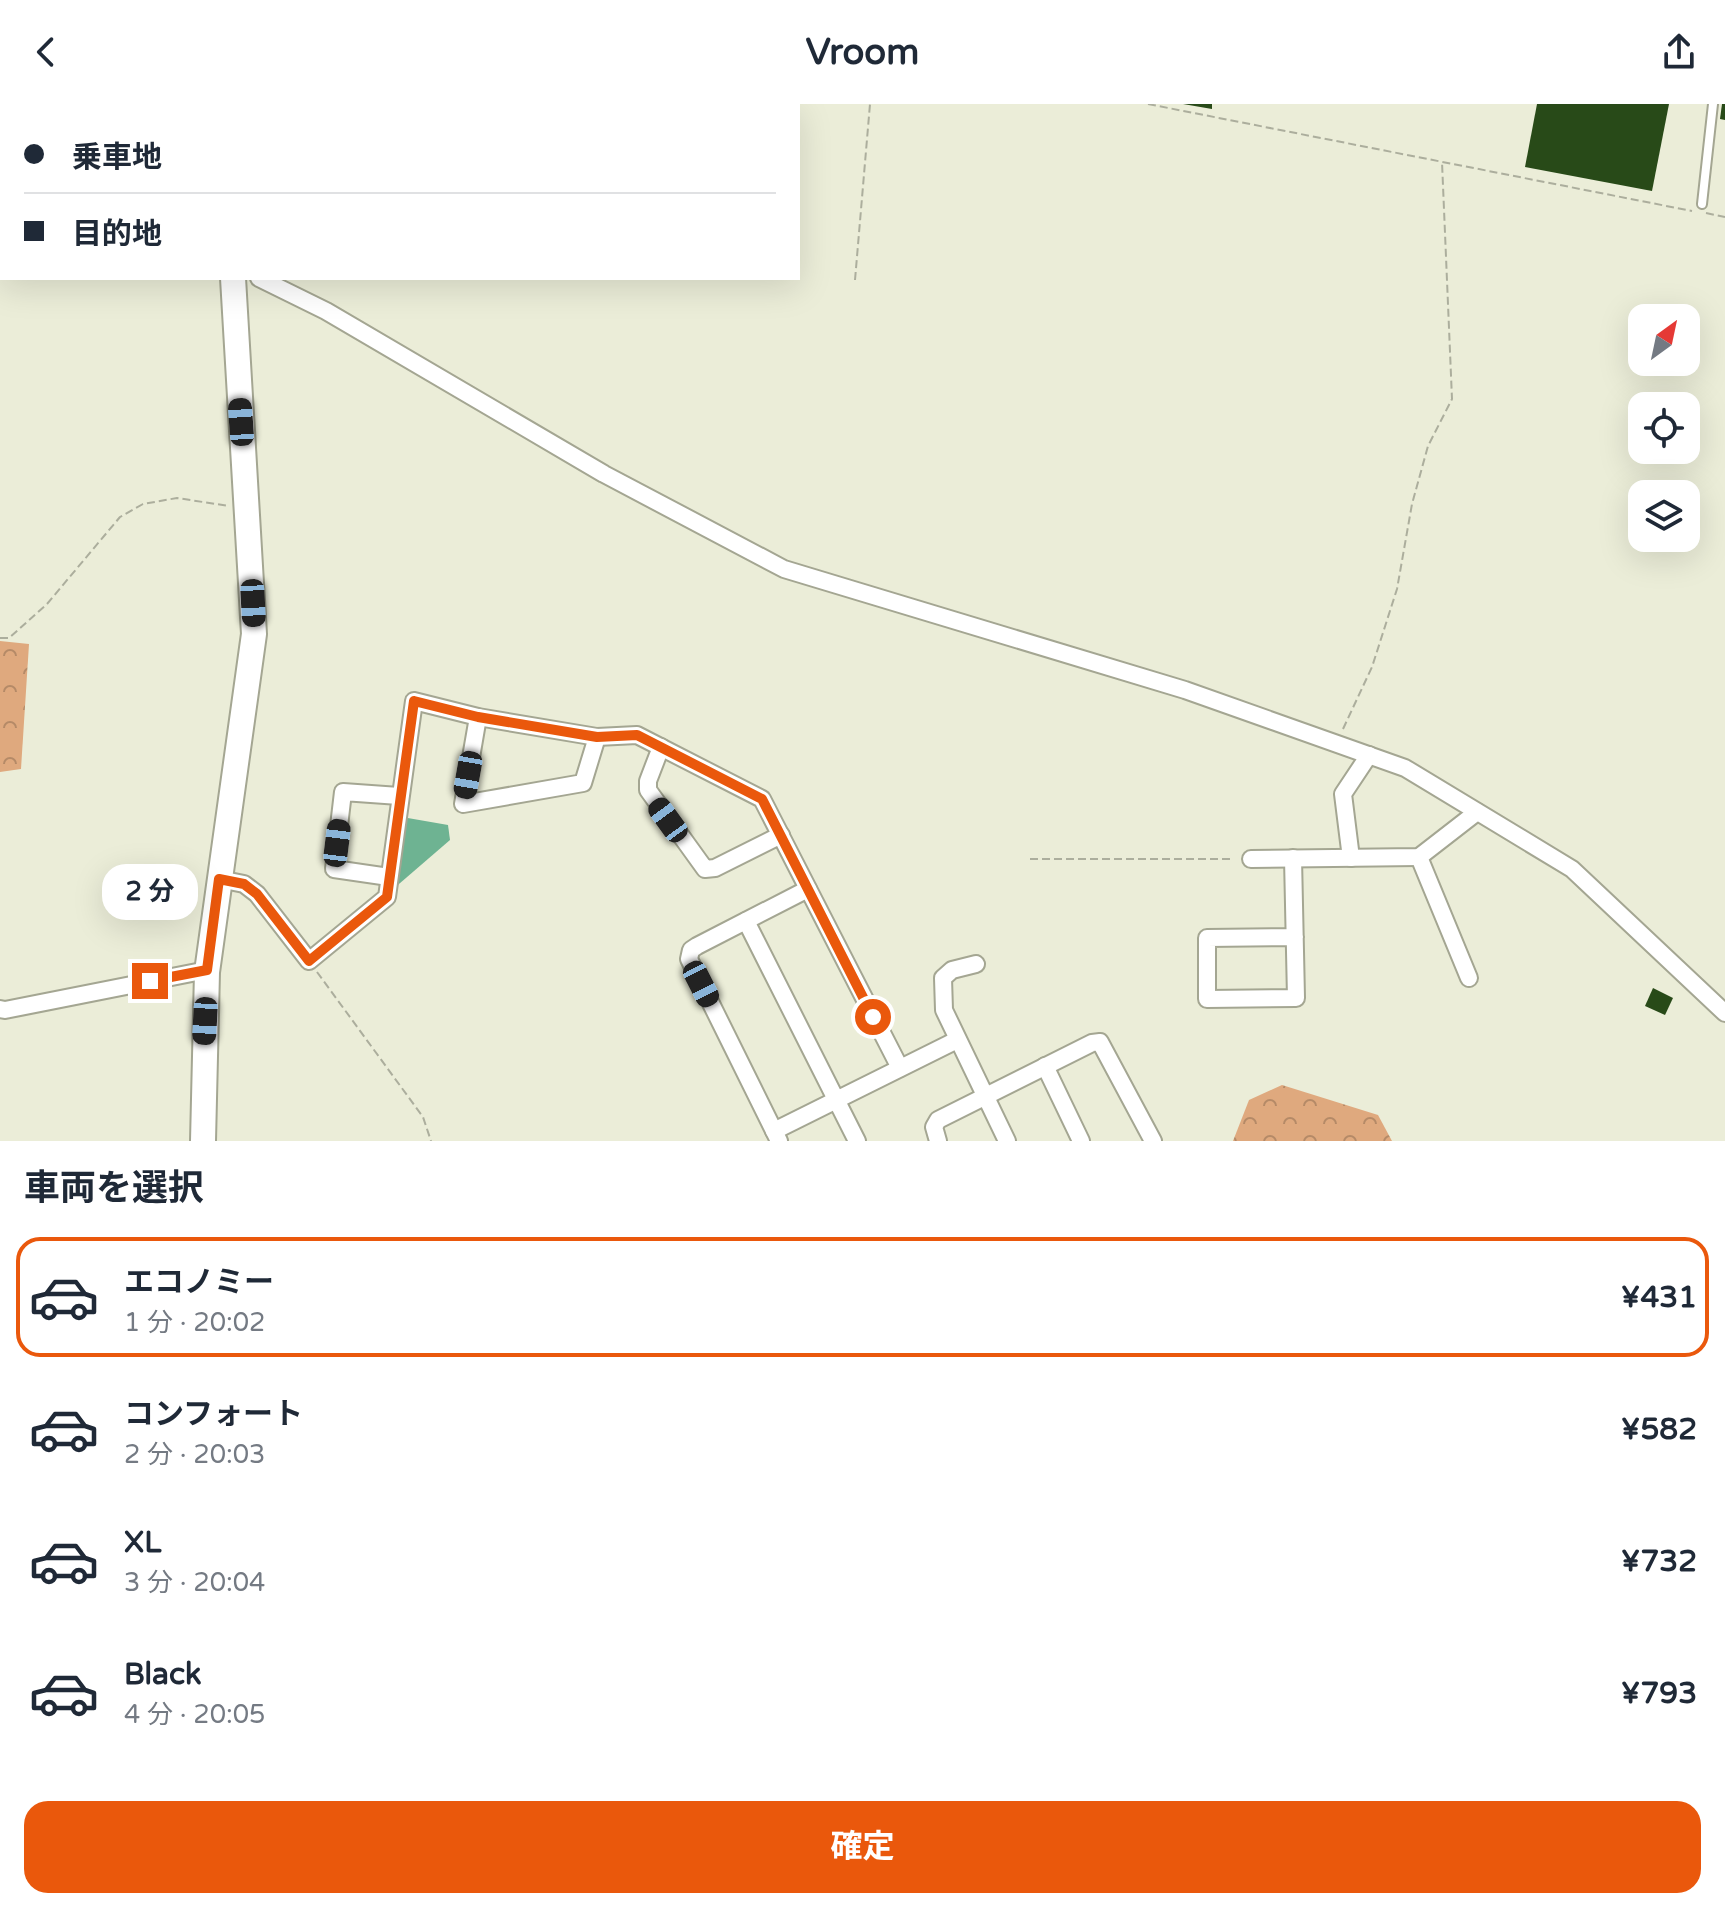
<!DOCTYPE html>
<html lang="ja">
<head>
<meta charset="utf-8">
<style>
	body { margin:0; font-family:"Varela Round","Noto Sans JP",sans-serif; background:#f6f6f7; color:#1f2937; height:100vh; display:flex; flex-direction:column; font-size:30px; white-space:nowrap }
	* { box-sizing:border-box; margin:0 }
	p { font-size:26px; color:#747a83 }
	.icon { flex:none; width:44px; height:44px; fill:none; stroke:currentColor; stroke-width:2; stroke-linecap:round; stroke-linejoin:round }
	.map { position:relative; height:1037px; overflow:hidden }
	.details { display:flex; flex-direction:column; background:#fff; flex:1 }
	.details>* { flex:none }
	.banner { position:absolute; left:0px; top:0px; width:800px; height:176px; box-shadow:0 8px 32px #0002; display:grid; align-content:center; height:176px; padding:0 24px; background:#fff }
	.needle { width:52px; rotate:33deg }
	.controls { position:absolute; left:1628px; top:200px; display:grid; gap:16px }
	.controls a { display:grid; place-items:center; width:72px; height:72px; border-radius:16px; background:#fff; box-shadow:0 8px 32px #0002; font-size:40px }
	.end { position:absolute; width:36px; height:36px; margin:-18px; border:10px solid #ea580c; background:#fff; box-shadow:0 0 0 4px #fff }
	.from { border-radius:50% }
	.bubble { position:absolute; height:56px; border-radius:24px; background:#fff; box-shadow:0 8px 32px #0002; font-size:26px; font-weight:700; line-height:56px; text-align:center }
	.car { position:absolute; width:24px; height:48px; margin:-24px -12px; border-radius:10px; box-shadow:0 0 6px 2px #0007; background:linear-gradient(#222 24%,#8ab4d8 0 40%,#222 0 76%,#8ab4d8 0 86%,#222 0) }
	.banner b { display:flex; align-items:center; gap:28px; height:76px; font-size:30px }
	.banner b+b { border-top:2px solid #e0e1e3 }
	.banner i { width:20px; height:20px; background:#1f2937 }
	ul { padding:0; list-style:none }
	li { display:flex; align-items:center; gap:24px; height:120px; margin:0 16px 12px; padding:0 8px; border:4px solid transparent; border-radius:24px }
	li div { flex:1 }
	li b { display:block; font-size:30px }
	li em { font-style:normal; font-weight:700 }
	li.current { border-color:#ea580c }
	li>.icon { width:72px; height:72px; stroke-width:1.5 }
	h2 { padding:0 24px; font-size:36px; line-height:96px }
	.cta { display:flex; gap:16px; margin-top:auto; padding:16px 24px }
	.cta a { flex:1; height:92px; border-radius:24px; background:#ea580c; color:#fff; font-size:32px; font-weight:700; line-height:92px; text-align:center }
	header { display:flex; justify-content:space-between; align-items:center; height:104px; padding:0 24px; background:#fff; font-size:36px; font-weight:700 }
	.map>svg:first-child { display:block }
	.forest { fill:url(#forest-crowns) }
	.water { fill:#6eb392 }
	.building { fill:#284a18 }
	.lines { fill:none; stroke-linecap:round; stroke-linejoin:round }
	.lane-casing { stroke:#a4a692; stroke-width:12 }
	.street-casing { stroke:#a4a692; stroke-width:20 }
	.secondary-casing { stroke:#a4a692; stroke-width:28 }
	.path { stroke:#acae9d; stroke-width:2; stroke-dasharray:8 4; stroke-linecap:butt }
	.lane { stroke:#fff; stroke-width:8 }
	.street { stroke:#fff; stroke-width:16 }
	.secondary { stroke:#fff; stroke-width:24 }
	.route { stroke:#ea580c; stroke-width:10 }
</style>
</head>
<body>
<header><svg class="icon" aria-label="back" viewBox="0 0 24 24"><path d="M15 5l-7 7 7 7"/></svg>Vroom<svg class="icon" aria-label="share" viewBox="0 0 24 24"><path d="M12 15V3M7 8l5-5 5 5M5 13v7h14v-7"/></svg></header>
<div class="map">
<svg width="1725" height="1037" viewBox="0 0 1725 1037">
	<defs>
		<pattern id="forest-crowns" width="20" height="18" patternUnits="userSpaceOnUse" patternTransform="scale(2)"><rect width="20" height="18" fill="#dfa97e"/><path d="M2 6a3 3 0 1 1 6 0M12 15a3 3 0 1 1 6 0" fill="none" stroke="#b58a67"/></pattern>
	</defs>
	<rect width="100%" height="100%" fill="#ebedd8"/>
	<g class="forest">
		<path d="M0 537 29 540 21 665 0 668Z"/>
		<path d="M1282 981 1378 1011 1392 1037H1233L1249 996Z"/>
	</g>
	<path class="water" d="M402 713 448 721 450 736 392 786Z"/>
	<g class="building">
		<path d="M1183 0H1212V5Z"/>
		<path d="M1537 0H1669L1652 87 1525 63Z"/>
		<path d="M1722 0H1725V16L1720 15Z"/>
		<path d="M1653 884 1673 894 1665 911 1645 902Z"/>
	</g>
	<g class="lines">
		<g class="lane-casing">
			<path id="lane" d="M1702 100 1713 0"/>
		</g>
		<g class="street-casing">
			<g id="street">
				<path d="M396 2V0"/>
				<path d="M459 2V0"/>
				<path d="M528 2V0"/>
				<path d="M593 2V0"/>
				<path d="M0 47 2 48"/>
				<path d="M259 174 326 207 604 370 784 465 1185 586 1405 664 1572 765 1725 909"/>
				<path d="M478 613 463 700 583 679 597 633"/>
				<path d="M661 643 648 677V686L705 765 715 764 781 731"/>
				<path d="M1419 753 1469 874"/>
				<path d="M1293 754 1296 894 1207 895V834L1295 833"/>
				<path d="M1351 754 1343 690 1369 651"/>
				<path d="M1251 755 1419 753 1477 708"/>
				<path d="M389 773 334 765 343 688 399 692"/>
				<path d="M219 775 244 780 257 790 309 857 387 793 414 597 478 613 597 633 637 631 762 695 900 964"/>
				<path d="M746 817 857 1037"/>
				<path d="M976 860 952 866 943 874 944 906 1007 1037"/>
				<path d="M0 905 5 906 207 866"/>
				<path d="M1045 962 1081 1037"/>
				<path d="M774 1027 957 936"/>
				<path d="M779 1037 689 855 691 846 697 842 808 785"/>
				<path d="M938 1037 934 1023 938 1016 1092 939 1100 938 1153 1037"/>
			</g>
		</g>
		<g class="secondary-casing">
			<g id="secondary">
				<path d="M248 2 249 0"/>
				<path d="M203 1037 207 868 254 530 233 174"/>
			</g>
		</g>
		<g class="path">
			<path d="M1148 0 1692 107"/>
			<path d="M1706 109 1725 113"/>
			<path d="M855 176 870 0"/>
			<path d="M0 534H9L47 500 120 413 143 400 177 394 229 402"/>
			<path d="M1343 625 1372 563 1397 485 1412 400 1428 342 1452 295 1442 58"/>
			<path d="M1030 755H1234"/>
			<path d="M317 868 423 1013 431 1037"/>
		</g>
		<use href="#lane" class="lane"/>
		<use href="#street" class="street"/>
		<use href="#secondary" class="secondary"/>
	</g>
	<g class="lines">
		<path class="route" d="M150 877 207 866 219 775 244 780 257 790 309 857 387 793 414 597 478 613 597 633 637 631 762 695 873 913"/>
	</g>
</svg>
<div class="controls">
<a><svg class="needle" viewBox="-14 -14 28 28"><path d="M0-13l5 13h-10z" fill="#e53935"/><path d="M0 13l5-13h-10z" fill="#747a83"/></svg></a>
<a><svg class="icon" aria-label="locate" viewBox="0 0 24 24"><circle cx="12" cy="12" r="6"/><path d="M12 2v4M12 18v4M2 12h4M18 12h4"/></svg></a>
<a><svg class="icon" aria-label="layers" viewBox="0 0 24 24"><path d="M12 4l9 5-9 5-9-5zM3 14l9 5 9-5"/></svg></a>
</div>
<i class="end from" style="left:873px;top:913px"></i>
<i class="end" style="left:150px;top:877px"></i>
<div class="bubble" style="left:102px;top:760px;width:96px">2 分</div>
<i class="car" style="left:241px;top:318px;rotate:356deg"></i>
<i class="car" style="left:253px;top:499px;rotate:177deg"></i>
<i class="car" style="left:468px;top:671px;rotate:190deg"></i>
<i class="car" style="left:668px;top:716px;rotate:324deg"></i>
<i class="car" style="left:337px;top:739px;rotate:7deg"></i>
<i class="car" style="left:701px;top:880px;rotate:153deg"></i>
<i class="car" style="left:205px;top:917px;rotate:183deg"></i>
<div class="banner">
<b><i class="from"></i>乗車地</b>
<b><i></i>目的地</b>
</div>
</div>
<section class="details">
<h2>車両を選択</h2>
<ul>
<li class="current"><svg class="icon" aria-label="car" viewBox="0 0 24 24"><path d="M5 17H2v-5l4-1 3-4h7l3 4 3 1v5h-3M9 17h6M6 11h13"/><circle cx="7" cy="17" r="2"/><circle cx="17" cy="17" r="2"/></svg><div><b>エコノミー</b><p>1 分 · 20:02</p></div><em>¥431</em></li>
<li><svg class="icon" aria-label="car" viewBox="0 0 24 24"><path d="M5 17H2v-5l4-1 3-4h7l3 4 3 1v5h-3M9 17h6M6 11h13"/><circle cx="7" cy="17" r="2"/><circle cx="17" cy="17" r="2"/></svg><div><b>コンフォート</b><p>2 分 · 20:03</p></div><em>¥582</em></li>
<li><svg class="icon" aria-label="car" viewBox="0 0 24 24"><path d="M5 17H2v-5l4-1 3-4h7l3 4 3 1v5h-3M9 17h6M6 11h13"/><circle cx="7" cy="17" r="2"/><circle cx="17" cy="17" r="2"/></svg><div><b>XL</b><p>3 分 · 20:04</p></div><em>¥732</em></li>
<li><svg class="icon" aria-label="car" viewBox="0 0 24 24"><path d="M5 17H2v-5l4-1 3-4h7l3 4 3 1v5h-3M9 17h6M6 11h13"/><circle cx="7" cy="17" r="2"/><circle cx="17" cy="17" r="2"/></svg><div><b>Black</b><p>4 分 · 20:05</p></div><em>¥793</em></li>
</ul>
<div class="cta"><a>確定</a></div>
</section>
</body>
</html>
